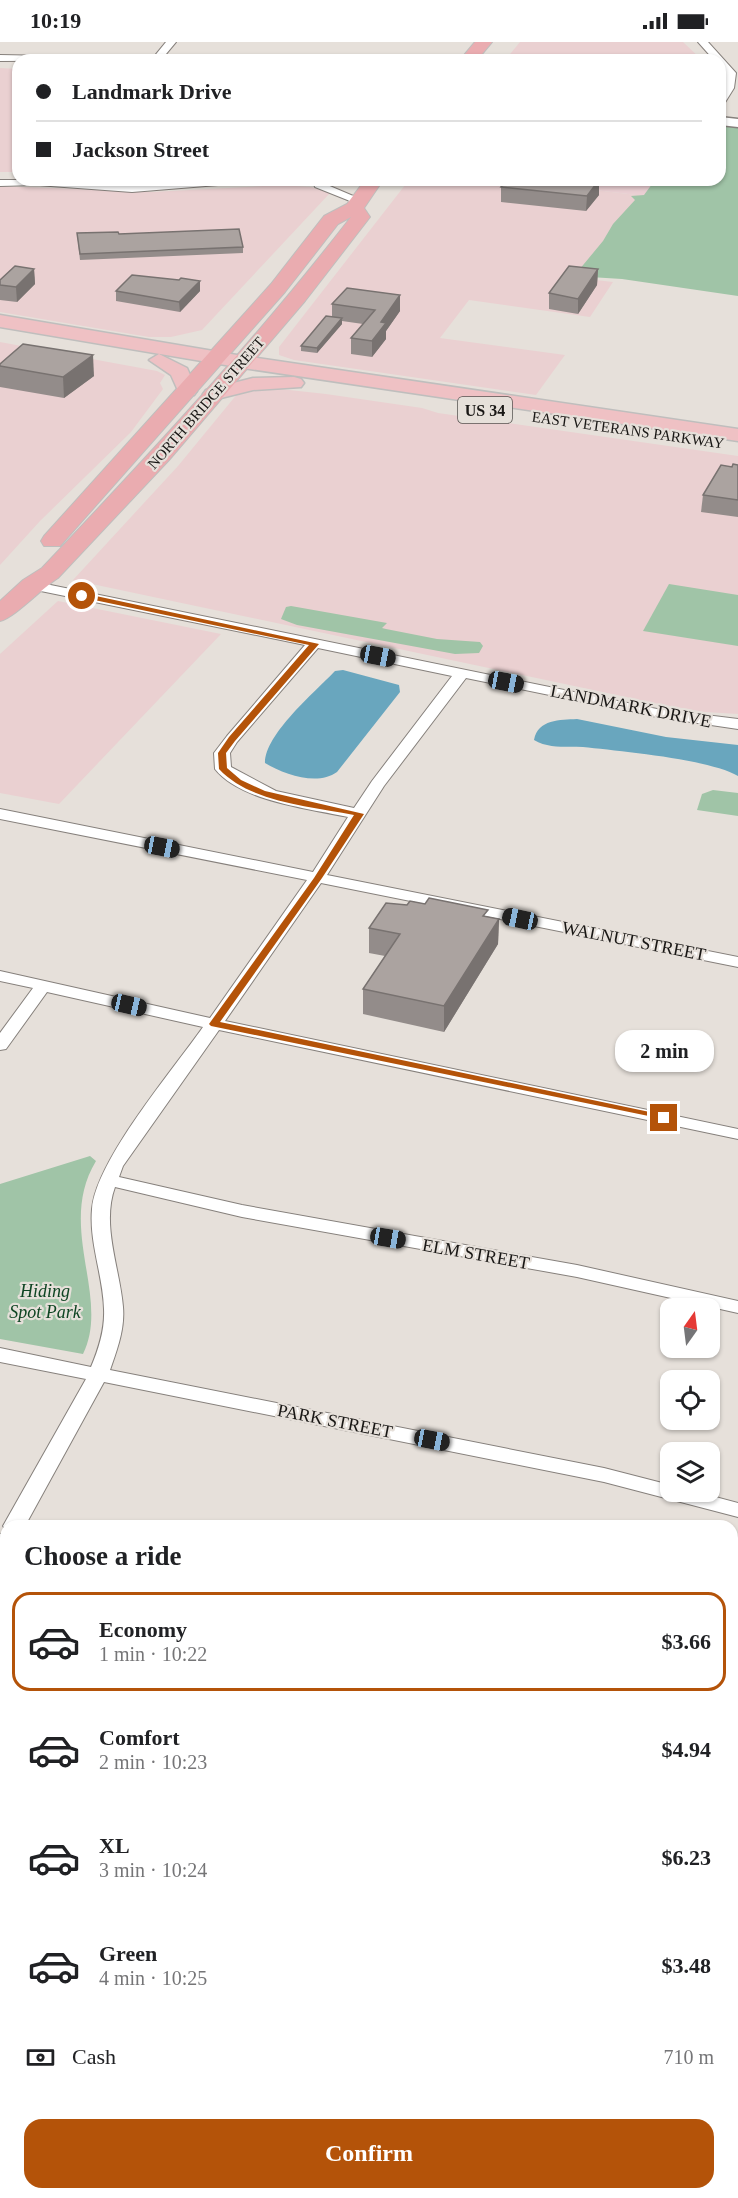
<!DOCTYPE html>
<html lang="en">
<head>
<meta charset="utf-8">
<style>
	body { margin:0; font-family:"Times New Roman",serif; background:#f6f6f6; color:#202124; height:100vh; display:flex; flex-direction:column; font-size:22px; white-space:nowrap }
	* { box-sizing:border-box; margin:0 }
	p { font-size:20px; color:#757577 }
	.icon { flex:none; width:33px; height:33px; fill:none; stroke:currentColor; stroke-width:2; stroke-linecap:round; stroke-linejoin:round }
	.map { position:relative; flex:1; overflow:hidden }
	.sheet { position:absolute; left:0px; top:1478px; width:738px; height:680px; display:flex; flex-direction:column; background:#fff; border-radius:18px 18px 0 0; box-shadow:0 2px 4px #0004 }
	.sheet>* { flex:none }
	.banner { position:absolute; left:12px; top:12px; width:714px; height:132px; border-radius:18px; box-shadow:0 2px 4px #0004; display:grid; align-content:center; height:132px; padding:0 24px; background:#fff }
	.needle { width:39px; rotate:14deg }
	.tools { position:absolute; left:660px; top:1256px; display:grid; gap:12px }
	.tools a { display:grid; place-items:center; width:60px; height:60px; border-radius:12px; background:#fff; box-shadow:0 2px 4px #0004; font-size:30px }
	.end { position:absolute; width:27px; height:27px; margin:-14px; border:8px solid #b45309; background:#fff; box-shadow:0 0 0 3px #fff }
	.from { border-radius:50% }
	.bubble { position:absolute; height:42px; border-radius:18px; background:#fff; box-shadow:0 2px 4px #0004; font-size:20px; font-weight:700; line-height:42px; text-align:center }
	.car { position:absolute; width:18px; height:36px; margin:-18px -9px; border-radius:8px; box-shadow:0 0 4px 2px #0007; background:linear-gradient(#222 24%,#8ab4d8 0 40%,#222 0 76%,#8ab4d8 0 86%,#222 0) }
	.banner b { display:flex; align-items:center; gap:21px; height:57px; font-size:22px }
	.banner b+b { border-top:2px solid #e0e0e0 }
	.banner i { width:15px; height:15px; background:#202124 }
	ul { padding:0; list-style:none }
	li { display:flex; align-items:center; gap:18px; height:99px; margin:0 12px 9px; padding:0 12px; border:3px solid transparent; border-radius:18px }
	li div { flex:1 }
	li b { display:block; font-size:22px }
	li em { font-style:normal; font-weight:700 }
	li.active { border-color:#b45309 }
	li>.icon { width:54px; height:54px; stroke-width:1.5 }
	h2 { padding:0 24px; font-size:27px; line-height:72px }
	.pay { display:flex; align-items:center; gap:15px; height:66px; padding:0 24px; font-size:22px }
	.pay p { margin-inline-start:auto }
	.primary-button { display:flex; gap:12px; margin-top:auto; padding:12px 24px }
	.primary-button a { flex:1; height:69px; border-radius:18px; background:#b45309; color:#fff; font-size:24px; font-weight:700; line-height:69px; text-align:center }
	.status { display:flex; justify-content:space-between; align-items:center; height:42px; padding:0 30px; background:#fff; direction:ltr }
	.status svg { height:16px; fill:currentColor }
	.map>svg:first-child { display:block }
	.commercial { fill:#ead0d1 }
	.education { fill:#eacfd3 }
	.green { fill:#a0c4a7 }
	.water { fill:#69a6be }
	.lines { fill:none; stroke-linecap:round; stroke-linejoin:round }
	.minor-casing { stroke:#86807c; stroke-width:2 }
	.tertiary-casing { stroke:#86807c; stroke-width:3 }
	.primary-casing { stroke:#bfbebd; stroke-width:3 }
	.trunk-casing { stroke:#bfbebd; stroke-width:2 }
	.minor { fill:#fff; fill-rule:evenodd }
	.tertiary { fill:#fff; fill-rule:evenodd }
	.primary { fill:#efc1c4; fill-rule:evenodd }
	.trunk { fill:#eaacb0; fill-rule:evenodd }
	.wall { fill:#938c8a }
	.shaded-wall { fill:#787270 }
	.building { fill:#aba3a0; stroke:#787270; stroke-width:1.5 }
	.route { fill:#b45309 }
	.labels { text-anchor:middle; dominant-baseline:central; stroke-width:4.5; stroke-linejoin:round; paint-order:stroke }
	.far-street-label { font-size:15px; fill:#191715; stroke:#e6e0da }
	.shield { fill:#e6e0da; stroke:#565350; stroke-width:1.5 }
	.shield-label { font-size:16px; font-weight:bold; fill:#191715 }
	.street-label { font-size:18px; fill:#191715; stroke:#e6e0da }
	.park-label { font-size:18px; font-style:italic; fill:#0f4523; stroke:#e6e0da }
</style>
</head>
<body>
<div class="status"><b>10:19</b><svg viewBox="0 0 49 12"><path d="M0 12V9h3v3zM5 12V6h3v6zM10 12V3h3v9zM15 12V0h3v12zM26 1h20v11H26zM47 4h2v5h-2z"/></svg></div>
<div class="map">
<svg width="738" height="2156" viewBox="0 0 738 2156">
	<rect width="100%" height="100%" fill="#e6e0da"/>
	<g class="commercial">
		<path d="M520 0H683L702 18H505Z"/>
		<path d="M0 26 18 27V130H0Z"/>
		<path d="M409 138H511L645 154 587 237 613 240 590 275 469 258 440 296 565 313 536 353 294 318 279 313V305Z"/>
		<path d="M282 143 311 145 330 151 202 288 171 295H149L0 270V144L152 150Z"/>
		<path d="M0 300 157 329 165 333 160 341 163 347 131 390 40 479 0 523Z"/>
		<path d="M271 346 326 352 422 366 438 371 738 414V672L705 670 664 663 73 538 178 424 238 351Z"/>
		<path d="M58 559 221 592 59 762 0 751V612Z"/>
	</g>
	<path class="education" d="M511 138H660L645 154Z"/>
	<g class="green">
		<path d="M720 83 738 85V254L622 237 574 234 603 199 613 182 635 158 631 154 644 153 655 138H720Z"/>
		<path d="M669 542 738 553V604L643 589Z"/>
		<path d="M291 564 387 581 382 586 386 587 437 597 480 600 483 604 479 611 455 612 297 583 281 577 286 565Z"/>
		<path d="M713 748 738 751V774L697 768 702 752Z"/>
		<path d="M90 1114 96 1119C56 1185 111 1255 83 1312L0 1297V1142Z"/>
	</g>
	<g class="water">
		<path d="M343 628 399 643 400 650 337 730C318 744 285 733 265 721 265 692 315 650 335 629Z"/>
		<path d="M577 677 666 695 738 703V734C709 717 619 709 583 705 566 704 549 707 534 698 538 677 560 678 577 677Z"/>
	</g>
	<g class="lines">
		<g class="minor-casing">
			<g id="minor">
				<path d="M166 0H176L161 18 0 19V13L153 16Z"/>
				<path d="M698 0H708L736 31 734 46 724 62 720 63 726 31 720 25V18H714Z"/>
				<path d="M0 138H55L132 144 202 138H351L346 141 325 142 365 159 355 161 315 145 314 142 218 143 132 150 37 143 0 144Z"/>
				<path d="M31 539 657 667 738 677V687L657 675 466 636 384 744 327 833 738 915V925L321 841 225 979 738 1087V1097L219 988 123 1124 119 1135 242 1163 577 1223 738 1259V1271L577 1235 242 1175 115 1145C101 1183 120 1227 123 1265 125 1287 117 1308 110 1328L604 1426 670 1443V1449H693L738 1461V1475L604 1440 104 1340 25 1484H6V1488L3 1484 86 1337 0 1320V1306L91 1325C99 1306 105 1287 104 1267 103 1233 89 1201 92 1167 96 1118 173 1028 203 985L47 950 6 1007 0 1008V991L33 946 0 939V929L210 976 307 838 0 777V767L313 830 348 775C310 767 240 759 215 727L214 711 227 694 305 603 26 546 24 543ZM318 606 452 634 372 739 354 766 276 749 231 725 230 711 237 700Z"/>
				<path d="M6 1491V1514L0 1516V1492Z"/>
				<path d="M0 1530 6 1532V1548L0 1546Z"/>
				<path d="M732 1699 738 1701V1719L732 1717Z"/>
				<path d="M738 1787V1815L732 1817V1789Z"/>
				<path d="M0 1833 6 1835V1853L0 1851Z"/>
				<path d="M732 2024 738 2026V2048L732 2046Z"/>
				<path d="M62 2151H88L86 2156H60Z"/>
				<path d="M560 2151H586L584 2156H558Z"/>
			</g>
		</g>
		<g class="tertiary-casing">
			<path id="tertiary" d="M720 75 738 77V85L720 83Z"/>
		</g>
		<g class="primary-casing">
			<g id="primary">
				<path d="M0 273 243 314 738 387V399L243 326 0 285Z"/>
				<path d="M159 312 187 326 197 349 194 353H180L171 333 149 318Z"/>
				<path d="M294 335 301 337 304 341 301 345 253 348 213 358 206 356 203 352 206 348 253 336Z"/>
			</g>
		</g>
		<g class="trunk-casing">
			<g id="trunk">
				<path d="M475 0H492L477 18H460Z"/>
				<path d="M365 138H383L364 166 370 175 305 259 169 418 58 536C42 546 14 576 0 579V559L23 538 42 526C149 413 256 298 351 175L338 182 285 250 60 504H44L41 499 44 494 271 242 324 174 347 162Z"/>
			</g>
		</g>
		<use href="#minor" class="minor"/>
		<use href="#tertiary" class="tertiary"/>
		<use href="#primary" class="primary"/>
		<use href="#trunk" class="trunk"/>
	</g>
	<g class="wall">
		<path d="M599 138V153L586 169 501 160V145Z"/>
		<path d="M77 191 119 192 243 205V211L80 218Z"/>
		<path d="M34 227 35 242 17 260 0 258V238Z"/>
		<path d="M598 227 597 243 578 272 549 267V251Z"/>
		<path d="M200 239V249L180 270 116 259V249Z"/>
		<path d="M332 262 400 269 386 289V297L372 315 351 312V296L363 282 342 279V282L317 311 301 309V304L332 275Z"/>
		<path d="M0 322 94 334 64 356 0 345Z"/>
		<path d="M738 423V475L701 470 703 453Z"/>
		<path d="M488 875 499 877 498 902 444 990 363 972V947L385 914 369 911V886Z"/>
	</g>
	<g class="shaded-wall">
		<path d="M599 138V153L586 169 587 154Z"/>
		<path d="M34 227 35 242 17 260 16 245Z"/>
		<path d="M598 227 597 243 578 272V257Z"/>
		<path d="M200 239V249L180 270 179 260Z"/>
		<path d="M400 253V269L386 289V297L372 315V299L381 280Z"/>
		<path d="M342 276V282L317 311V306Z"/>
		<path d="M93 313 94 334 64 356 63 335Z"/>
		<path d="M499 877 498 902 444 990V964Z"/>
	</g>
	<g class="building">
		<path d="M507 138H599L587 154 501 145Z"/>
		<path d="M239 187 243 205 80 212 77 191 118 190 119 192Z"/>
		<path d="M15 224 34 227 16 245 0 243V238Z"/>
		<path d="M569 224 598 227 578 257 549 251Z"/>
		<path d="M132 233 179 238 181 236 200 239 179 260 116 249Z"/>
		<path d="M347 246 400 253 381 280 386 281 372 299 351 296 375 268 332 262Z"/>
		<path d="M326 274 342 276 317 306 301 304Z"/>
		<path d="M23 302 93 313 63 335 0 324V322Z"/>
		<path d="M733 422 738 423V458L703 453 721 423 732 425Z"/>
		<path d="M429 856 488 868 483 874 499 877 444 964 363 947 400 892 369 886 386 861 407 863 410 859 425 862Z"/>
	</g>
	<path class="route" d="M82 551 319 602 235 699 226 711 227 726 241 738 265 749 364 772 322 836 220 980 664 1073 669 1076 668 1078 211 984 209 982 314 836 354 773C310 764 251 761 219 727L218 711 229 695 309 603 80 555Z"/>
	<g class="labels">
		<g class="far-street-label">
			<text transform="translate(206 361) rotate(-49)">NORTH BRIDGE STREET</text>
			<text transform="translate(628 388) rotate(8)">EAST VETERANS PARKWAY</text>
		</g>
		<rect class="shield" x="458" y="355" width="54" height="26" rx="4.5"/>
		<g class="shield-label">
			<text x="485" y="368">US 34</text>
		</g>
		<g class="street-label">
			<text transform="translate(631 664) rotate(11)">LANDMARK DRIVE</text>
			<text transform="translate(634 899) rotate(11)">WALNUT STREET</text>
			<text transform="translate(476 1212) rotate(10)">ELM STREET</text>
			<text transform="translate(335 1379) rotate(11)">PARK STREET</text>
		</g>
		<g class="park-label">
			<text x="45" y="1249">Hiding<tspan x="45" dy="21">Spot Park</tspan></text>
		</g>
	</g>
</svg>
<div class="tools">
<a><svg class="needle" viewBox="-14 -14 28 28"><path d="M0-13l5 13h-10z" fill="#e53935"/><path d="M0 13l5-13h-10z" fill="#757577"/></svg></a>
<a><svg class="icon" aria-label="locate" viewBox="0 0 24 24"><circle cx="12" cy="12" r="6"/><path d="M12 2v4M12 18v4M2 12h4M18 12h4"/></svg></a>
<a><svg class="icon" aria-label="layers" viewBox="0 0 24 24"><path d="M12 4l9 5-9 5-9-5zM3 14l9 5 9-5"/></svg></a>
</div>
<i class="end from" style="left:82px;top:554px"></i>
<i class="end" style="left:664px;top:1076px"></i>
<div class="bubble" style="left:615px;top:988px;width:99px">2 min</div>
<i class="car" style="left:378px;top:614px;rotate:101deg"></i>
<i class="car" style="left:506px;top:640px;rotate:101deg"></i>
<i class="car" style="left:162px;top:805px;rotate:101deg"></i>
<i class="car" style="left:520px;top:877px;rotate:282deg"></i>
<i class="car" style="left:129px;top:963px;rotate:103deg"></i>
<i class="car" style="left:388px;top:1196px;rotate:100deg"></i>
<i class="car" style="left:432px;top:1398px;rotate:101deg"></i>
<div class="banner">
<b><i class="from"></i>Landmark Drive</b>
<b><i></i>Jackson Street</b>
</div>
<section class="sheet">
<h2>Choose a ride</h2>
<ul>
<li class="active"><svg class="icon" aria-label="car" viewBox="0 0 24 24"><path d="M5 17H2v-5l4-1 3-4h7l3 4 3 1v5h-3M9 17h6M6 11h13"/><circle cx="7" cy="17" r="2"/><circle cx="17" cy="17" r="2"/></svg><div><b>Economy</b><p>1 min · 10:22</p></div><em>$3.66</em></li>
<li><svg class="icon" aria-label="car" viewBox="0 0 24 24"><path d="M5 17H2v-5l4-1 3-4h7l3 4 3 1v5h-3M9 17h6M6 11h13"/><circle cx="7" cy="17" r="2"/><circle cx="17" cy="17" r="2"/></svg><div><b>Comfort</b><p>2 min · 10:23</p></div><em>$4.94</em></li>
<li><svg class="icon" aria-label="car" viewBox="0 0 24 24"><path d="M5 17H2v-5l4-1 3-4h7l3 4 3 1v5h-3M9 17h6M6 11h13"/><circle cx="7" cy="17" r="2"/><circle cx="17" cy="17" r="2"/></svg><div><b>XL</b><p>3 min · 10:24</p></div><em>$6.23</em></li>
<li><svg class="icon" aria-label="car" viewBox="0 0 24 24"><path d="M5 17H2v-5l4-1 3-4h7l3 4 3 1v5h-3M9 17h6M6 11h13"/><circle cx="7" cy="17" r="2"/><circle cx="17" cy="17" r="2"/></svg><div><b>Green</b><p>4 min · 10:25</p></div><em>$3.48</em></li>
</ul>
<div class="pay"><svg class="icon" aria-label="cash" viewBox="0 0 24 24"><path d="M3 7h18v10H3z"/><circle cx="12" cy="12" r="2"/></svg>Cash<p>710 m</p></div>
<div class="primary-button"><a>Confirm</a></div>
</section>
</div>
</body>
</html>
